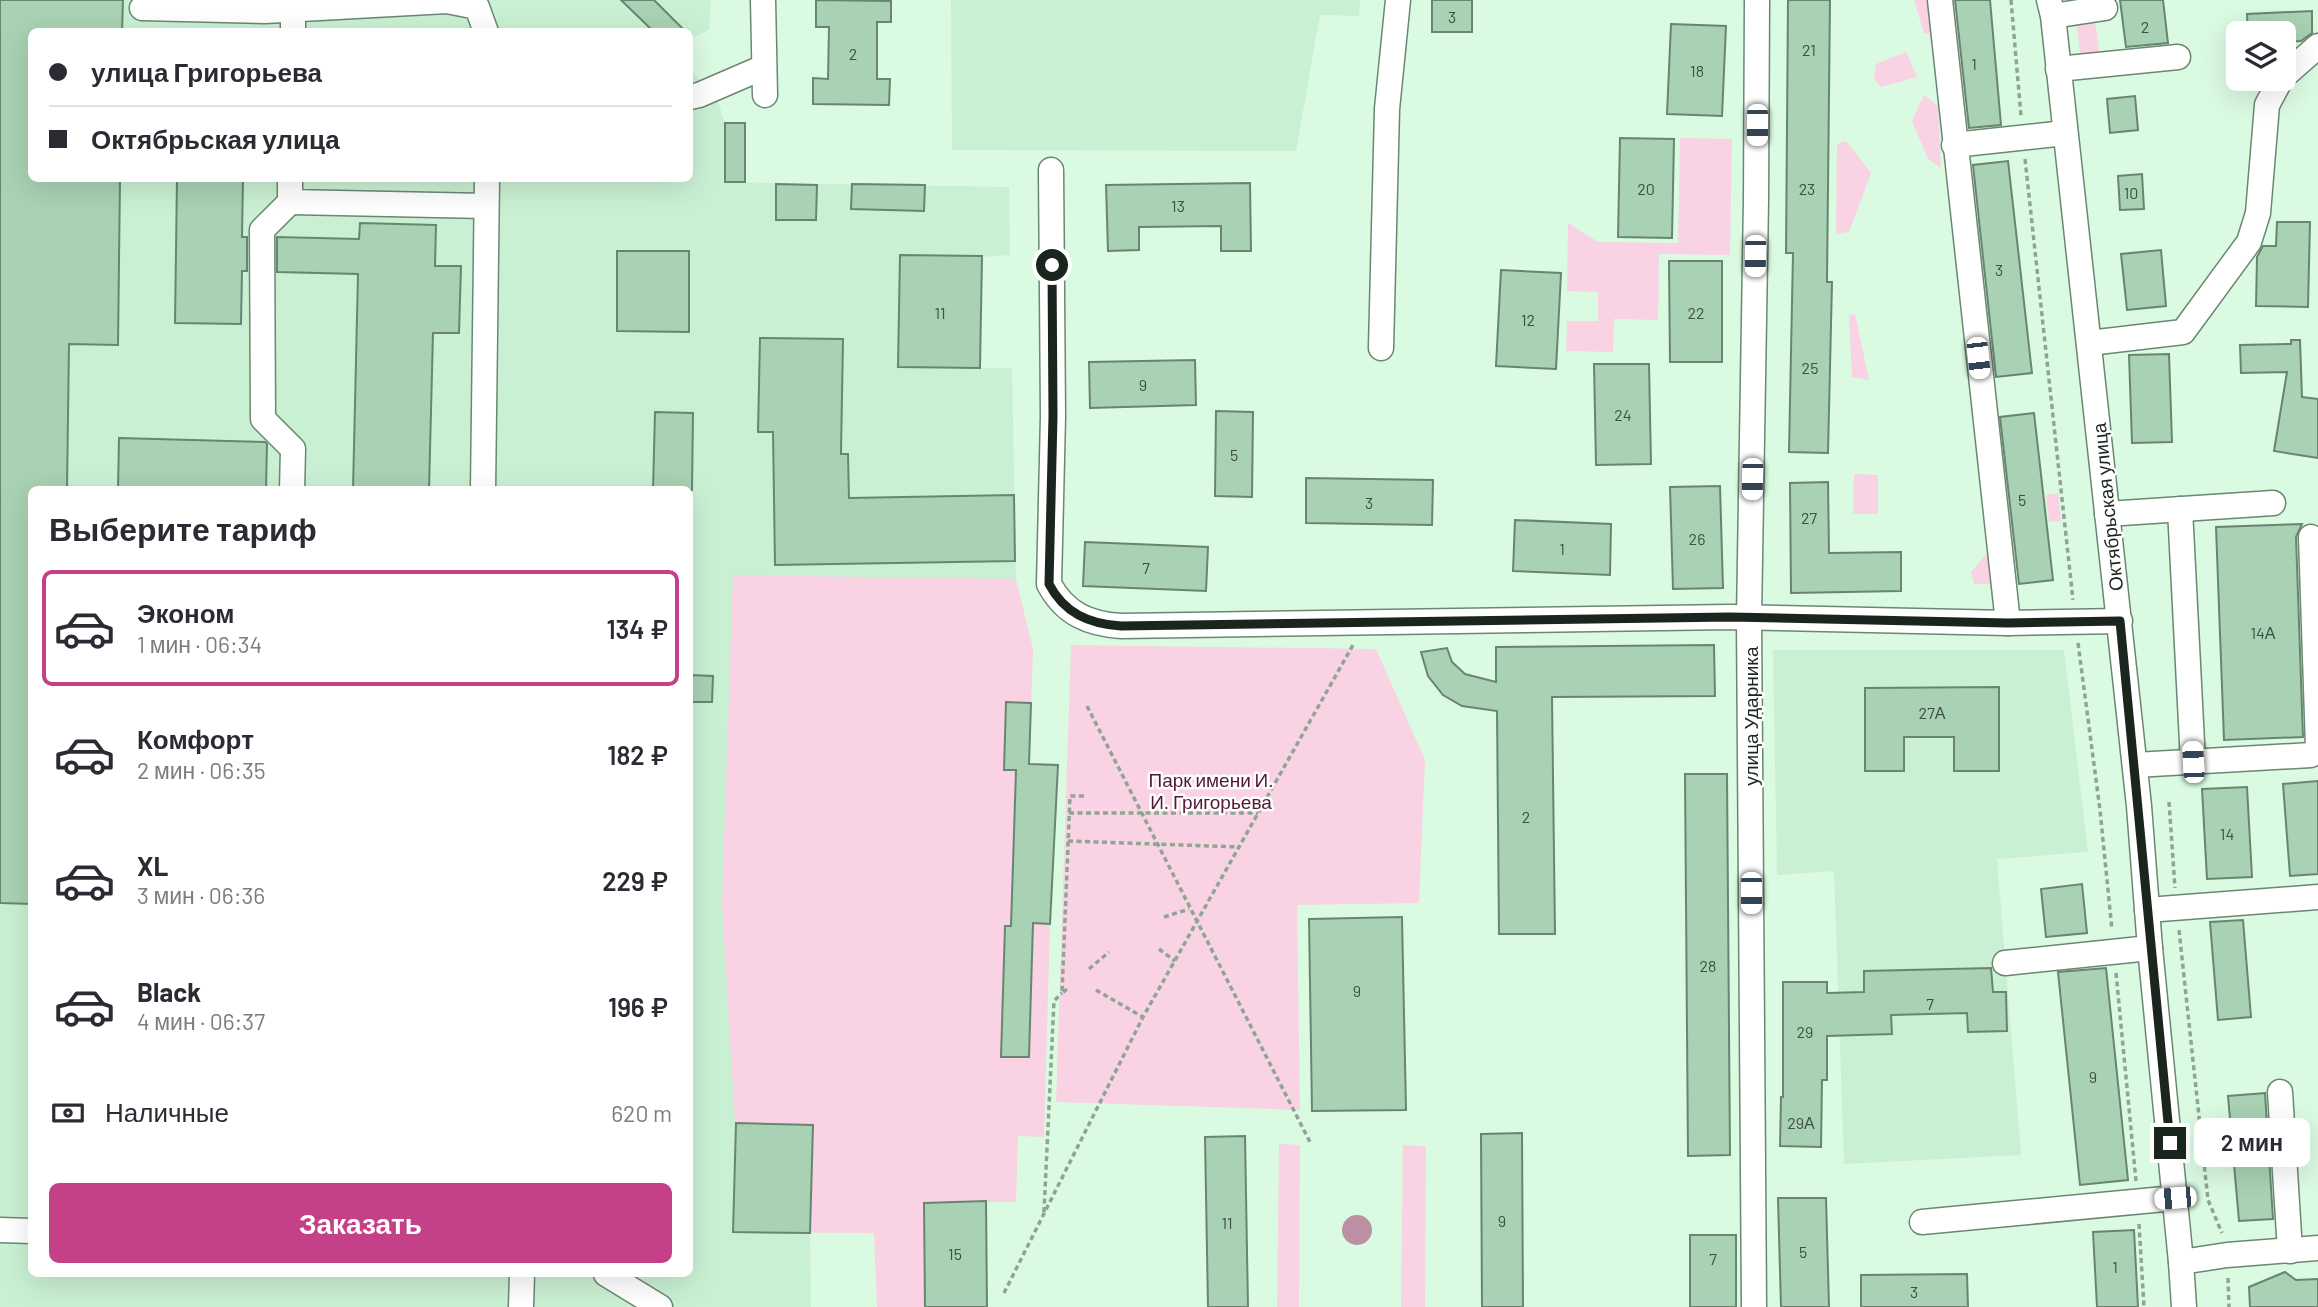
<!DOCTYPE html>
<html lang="ru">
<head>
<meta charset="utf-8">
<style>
	body { margin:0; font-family:Barlow,sans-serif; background:#f7f7f7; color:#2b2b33; height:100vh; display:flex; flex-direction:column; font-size:26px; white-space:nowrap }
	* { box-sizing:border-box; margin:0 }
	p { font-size:23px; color:#7c7c81 }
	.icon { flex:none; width:38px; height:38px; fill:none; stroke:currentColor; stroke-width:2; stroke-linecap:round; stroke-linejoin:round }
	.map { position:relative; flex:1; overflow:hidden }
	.panel { position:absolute; left:28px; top:486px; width:665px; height:791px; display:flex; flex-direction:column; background:#fff; border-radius:10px; box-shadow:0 7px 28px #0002 }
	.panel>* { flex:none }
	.top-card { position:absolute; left:28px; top:28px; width:665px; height:154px; border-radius:10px; box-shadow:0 7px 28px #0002; display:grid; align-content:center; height:154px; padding:0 21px; background:#fff }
	.buttons { position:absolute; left:2226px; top:21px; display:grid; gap:14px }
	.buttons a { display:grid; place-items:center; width:70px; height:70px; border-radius:10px; background:#fff; box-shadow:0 7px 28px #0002; font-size:35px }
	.end { position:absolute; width:32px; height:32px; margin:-16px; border:9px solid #1a251d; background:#fff; box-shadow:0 0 0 4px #fff }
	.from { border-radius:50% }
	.bubble { position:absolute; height:49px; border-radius:10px; background:#fff; box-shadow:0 7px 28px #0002; font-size:23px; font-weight:600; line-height:49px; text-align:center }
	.car { position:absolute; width:21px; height:42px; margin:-21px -10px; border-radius:9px; box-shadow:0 0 5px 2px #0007; background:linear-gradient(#fff 24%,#345 0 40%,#fff 0 76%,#345 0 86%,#fff 0) }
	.top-card b { display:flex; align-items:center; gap:24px; height:66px; font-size:26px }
	.top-card b+b { border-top:2px solid #e1e1e2 }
	.top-card i { width:18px; height:18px; background:#2b2b33 }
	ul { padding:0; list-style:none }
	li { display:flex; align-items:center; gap:21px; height:116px; margin:0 14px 10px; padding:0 7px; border:4px solid transparent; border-radius:10px }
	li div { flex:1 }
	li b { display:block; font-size:26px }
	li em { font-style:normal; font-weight:600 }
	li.active { border-color:#c44188 }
	li>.icon { width:63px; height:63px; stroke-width:1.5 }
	h2 { padding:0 21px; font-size:32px; line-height:84px }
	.pay { display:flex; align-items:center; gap:18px; height:77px; padding:0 21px; font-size:26px }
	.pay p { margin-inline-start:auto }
	.primary-button { display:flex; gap:14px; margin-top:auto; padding:14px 21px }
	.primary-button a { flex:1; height:80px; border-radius:10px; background:#c44188; color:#fff; font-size:28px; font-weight:600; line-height:80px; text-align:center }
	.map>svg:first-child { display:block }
	.built { fill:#caf0d3; fill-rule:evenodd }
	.green { fill:#f9d3e3 }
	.water { fill:#bd8fa3 }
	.building { fill:#a8d2b3; stroke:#698570; stroke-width:2 }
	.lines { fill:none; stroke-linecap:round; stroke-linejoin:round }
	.minor-casing { stroke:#6b8772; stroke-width:27 }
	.path { stroke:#8ea593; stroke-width:3.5; stroke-dasharray:5 3.5; stroke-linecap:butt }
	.minor { stroke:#fff; stroke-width:24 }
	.route { stroke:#1a251d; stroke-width:9 }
	.labels { text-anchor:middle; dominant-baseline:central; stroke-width:5; stroke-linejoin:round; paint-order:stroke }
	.number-label { font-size:16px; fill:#3e5042 }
	.street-label { font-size:19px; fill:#1a251d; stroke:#fdfdfd }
	.park-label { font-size:19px; fill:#521937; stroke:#fdfdfd }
</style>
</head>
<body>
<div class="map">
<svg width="2318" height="1307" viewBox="0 0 2318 1307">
	<rect width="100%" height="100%" fill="#dbfae2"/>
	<g class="built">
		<path d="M0 0H711L709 30 690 39V32H32V178H690V69L718 102 725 123V182L1009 187 1010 255 982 257 980 368H1012L1016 579 733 576 735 1123 733 1231 810 1233 811 1307H0ZM32 490H690V1274H32Z"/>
		<path d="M951 0H1360L1359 16 1320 15 1296 151 952 150Z"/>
		<path d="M1773 650H2064L2088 852 1997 859 2021 1155 1844 1164 1834 871 1777 875Z"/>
	</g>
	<g class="green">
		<path d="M1914 0H1931L1933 34 1924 33Z"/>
		<path d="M2073 0H2092L2100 57 2081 59Z"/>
		<path d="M1906 52 1917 77 1881 87 1874 79 1876 64Z"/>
		<path d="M1924 95 1938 106 1941 168 1928 159 1912 121Z"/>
		<path d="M1680 138 1732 139 1730 255 1659 254 1658 320 1614 319 1613 352 1566 351 1567 321H1598V292L1567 291 1568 223 1598 242 1678 243Z"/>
		<path d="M1846 141 1871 173 1849 232 1836 234 1837 144Z"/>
		<path d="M1855 314 1869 380 1852 377 1849 315Z"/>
		<path d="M1854 474 1878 475V514H1853Z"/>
		<path d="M2058 493 2061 521 2049 522 2046 495Z"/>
		<path d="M1993 546 1994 584H1974L1971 572Z"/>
		<path d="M733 575 1016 579 1033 649 1029 764 1058 765 1050 924 1044 1137 1018 1136 1016 1202H986L987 1307H877L874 1233 733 1232 735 1123 722 901Z"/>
		<path d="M1071 645 1376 649 1425 760 1419 903 1297 905 1300 1110 1056 1102Z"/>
		<path d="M1279 1144 1300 1145 1299 1307H1277Z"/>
		<path d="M1403 1145 1426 1146 1425 1307H1401Z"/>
	</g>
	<circle class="water" cx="1357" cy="1230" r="15"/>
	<g class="building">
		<path d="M0 0H123L122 32H32V178H120L118 345 69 344 67 490H32V904L0 903Z"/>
		<path d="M621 0H654L686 32H654Z"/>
		<path d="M816 0 891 1V22H877V79H890L889 105 813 104V78L828 79 829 27H816Z"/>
		<rect x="1432" y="0" width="40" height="32"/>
		<path d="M1788 0H1830L1827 282H1832L1828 453 1789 452 1793 253H1786Z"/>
		<path d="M1955 0H1990L2001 125 1969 128Z"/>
		<path d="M2120 0H2163L2168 43 2126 47Z"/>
		<path d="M2312 11V33L2301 41 2284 42V33H2248L2247 14Z"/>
		<path d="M1671 24 1726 26 1722 116 1667 114Z"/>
		<path d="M2135 96 2138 130 2110 133 2107 99Z"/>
		<rect x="725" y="123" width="20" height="59"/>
		<path d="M1620 138 1674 139 1672 238 1618 237Z"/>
		<path d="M2008 161 2032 373 1996 377 1973 165Z"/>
		<path d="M2142 174 2144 209 2120 210 2118 176Z"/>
		<path d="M177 178H243L242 237H247V271H242L241 324 175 323Z"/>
		<path d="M1250 183 1251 251H1221V226L1139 227V250L1108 251 1106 185Z"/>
		<path d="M776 184 817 185 816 220H776Z"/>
		<path d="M852 184 925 185 924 211 851 209Z"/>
		<path d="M2277 222H2310L2308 307 2256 306 2257 257 2263 246H2276Z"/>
		<path d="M360 223 436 225 435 266H461L459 333H433L429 490H353L358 274 277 272V237L359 239Z"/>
		<path d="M2161 250 2166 306 2127 310 2121 254Z"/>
		<path d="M617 251H689V332L617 331Z"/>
		<path d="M900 255 982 256 980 368 898 367Z"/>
		<path d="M1669 261H1722V362H1670Z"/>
		<path d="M1501 270 1561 273 1556 369 1496 366Z"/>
		<path d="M760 338 843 339 841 454H848L849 498 1014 495 1015 561 775 565 773 432H758Z"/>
		<path d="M2291 340H2300L2302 397 2318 399V458L2274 451 2287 372 2241 373 2240 345 2291 344Z"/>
		<path d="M2169 354 2172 442 2132 443 2129 355Z"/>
		<path d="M1195 360 1196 405 1090 408 1089 362Z"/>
		<path d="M1594 364H1649L1651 464 1596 465Z"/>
		<path d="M1216 411 1253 412 1252 497 1215 496Z"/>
		<path d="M655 412 693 413 692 490H653Z"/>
		<path d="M2034 413 2053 580 2019 584 2000 417Z"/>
		<path d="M119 438 265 442 267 444 266 490H118Z"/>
		<path d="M1306 478 1433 480 1432 525 1306 523Z"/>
		<path d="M1828 482 1829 553 1901 552V591L1791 593 1790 483Z"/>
		<path d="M1720 486 1723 588 1673 589 1670 487Z"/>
		<path d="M1515 520 1611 524 1610 575 1513 571Z"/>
		<path d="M2302 524 2296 537 2303 737 2224 740 2216 527Z"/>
		<path d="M1085 542 1208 547 1206 591 1083 586Z"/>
		<path d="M1714 645 1715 696 1552 697 1555 934H1499L1497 711 1462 706 1443 695 1428 676 1421 652 1447 648 1452 662 1465 674 1496 682V647Z"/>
		<path d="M690 675 713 676 712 702H690Z"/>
		<path d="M1999 687V771H1954V737H1904V771H1865V688Z"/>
		<path d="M1006 702 1031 703 1029 764 1058 765 1050 924 1033 923 1029 1057H1001L1005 926H1011L1016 770H1004Z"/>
		<path d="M1685 774H1727L1730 1155 1688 1156Z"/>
		<path d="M2318 781V874L2290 876 2283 784Z"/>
		<path d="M2247 787 2252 877 2207 879 2202 789Z"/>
		<path d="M2082 884 2087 933 2046 937 2041 889Z"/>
		<path d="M1402 917 1406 1110 1312 1111 1309 919Z"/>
		<path d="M2243 920 2251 1017 2218 1020 2210 922Z"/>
		<path d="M1991 968 1993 992H2006L2007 1031 1968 1032 1967 1013 1891 1015 1892 1034 1827 1036V1080H1822L1821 1147 1780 1146 1781 1097H1783V982H1827V993L1864 992V971Z"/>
		<path d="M2106 968 2128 1180 2080 1185 2058 972Z"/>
		<path d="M2265 1093 2273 1219 2239 1221 2228 1096Z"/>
		<path d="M736 1123 813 1125 810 1233 733 1232Z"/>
		<path d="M1522 1133 1523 1307H1482L1481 1134Z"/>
		<path d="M1245 1136 1248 1307H1208L1205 1137Z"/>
		<path d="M1778 1198H1826L1829 1307H1781Z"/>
		<path d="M986 1201 987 1307H925L924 1203Z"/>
		<path d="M2134 1230 2138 1307H2097L2093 1232Z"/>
		<rect x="1690" y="1235" width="46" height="72"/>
		<path d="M2285 1272 2296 1280 2318 1279V1307H2250L2249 1287Z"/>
		<path d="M1967 1274 1968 1307H1861V1275Z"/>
	</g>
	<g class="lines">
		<g class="minor-casing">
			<g id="minor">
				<path d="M763 0 765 95"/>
				<path d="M1940 0 2008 623"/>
				<path d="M2049 0 2053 16 2139 806 2150 948 2181 1262 2184 1307"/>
				<path d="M142 8 265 11 447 1 477 7 486 32"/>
				<path d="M2053 16 2105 8"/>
				<path d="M293 32V10"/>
				<path d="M2058 69 2178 57"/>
				<path d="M2284 76 2318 46"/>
				<path d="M690 97 699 95 764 67"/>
				<path d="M1954 145 2065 133"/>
				<path d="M1051 170 1053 416 1049 584C1065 614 1089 624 1121 626L1730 617 2008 623 2120 621"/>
				<path d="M290 178V202L486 206"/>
				<path d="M290 202 262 230 263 419 293 449 292 490"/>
				<path d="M2089 343 2183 332 2249 242 2258 213 2267 105 2281 79"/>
				<path d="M1381 348 1387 109 1398 0"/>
				<path d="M483 490 487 178"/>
				<path d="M2180 509 2193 762"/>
				<path d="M2107 514 2273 503"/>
				<path d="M2135 765 2311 755 2318 747 2311 537"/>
				<path d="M2147 910 2318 897"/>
				<path d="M2005 963 2150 948"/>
				<path d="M2280 1092 2290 1251"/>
				<path d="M1922 1222 2175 1198"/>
				<path d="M0 1230 32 1231"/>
				<path d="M2181 1262 2227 1255 2318 1248"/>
				<path d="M606 1274 660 1307"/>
				<path d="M521 1307 522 1274"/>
				<path d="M1754 1307 1749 618 1756 200 1757 0"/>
			</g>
		</g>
		<g class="path">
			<path d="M2011 0 2021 116"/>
			<path d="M2025 159 2073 600"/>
			<path d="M2078 643 2100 810 2112 930"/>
			<path d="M1087 706 1311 1144"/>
			<path d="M2169 802 2175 888"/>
			<path d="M1069 813H1258"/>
			<path d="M1068 841 1239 847"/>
			<path d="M1164 917 1189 909"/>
			<path d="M2179 930 2208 1200 2222 1233"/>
			<path d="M1159 949 1175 961"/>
			<path d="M1089 969 1109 952"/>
			<path d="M2116 973 2136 1181"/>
			<path d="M1067 989 1062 993 1070 796H1085"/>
			<path d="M1096 990 1143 1017"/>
			<path d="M1044 1212 1054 1001 1062 993"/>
			<path d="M2139 1224 2144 1307"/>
			<path d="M2228 1278 2229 1307"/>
			<path d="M1004 1293 1143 1017 1353 645"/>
		</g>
		<use href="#minor" class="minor"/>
	</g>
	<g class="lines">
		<path class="route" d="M1052 265 1053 416 1049 584C1064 613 1089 624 1121 626L1730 617 2008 623 2120 621 2170 1143"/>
	</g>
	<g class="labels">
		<g class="number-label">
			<text x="1452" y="16">3</text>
			<text x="2145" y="26">2</text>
			<text x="1809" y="49">21</text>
			<text x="853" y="53">2</text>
			<text x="1974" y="63">1</text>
			<text x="1697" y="70">18</text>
			<text x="1646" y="188">20</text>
			<text x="1807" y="188">23</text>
			<text x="2131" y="192">10</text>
			<text x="1178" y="205">13</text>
			<text x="1999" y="269">3</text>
			<text x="940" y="312">11</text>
			<text x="1696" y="312">22</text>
			<text x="1528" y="319">12</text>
			<text x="1810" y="367">25</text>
			<text x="1143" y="384">9</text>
			<text x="1623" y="414">24</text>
			<text x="1234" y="454">5</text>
			<text x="2022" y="499">5</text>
			<text x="1369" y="502">3</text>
			<text x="1809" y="517">27</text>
			<text x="1697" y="538">26</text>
			<text x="1562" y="548">1</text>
			<text x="1146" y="567">7</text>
			<text x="2263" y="632">14А</text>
			<text x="1932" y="712">27А</text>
			<text x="1526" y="816">2</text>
			<text x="2227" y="833">14</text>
			<text x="1708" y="965">28</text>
			<text x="1357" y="990">9</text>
			<text x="1930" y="1003">7</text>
			<text x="1805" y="1031">29</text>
			<text x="2093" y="1076">9</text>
			<text x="1801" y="1122">29А</text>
			<text x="1502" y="1220">9</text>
			<text x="1227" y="1222">11</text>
			<text x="1803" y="1251">5</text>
			<text x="955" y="1253">15</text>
			<text x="1713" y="1258">7</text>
			<text x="2115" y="1266">1</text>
			<text x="1914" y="1291">3</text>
		</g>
		<g class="street-label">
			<text transform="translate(2107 507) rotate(-96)">Октябрьская улица</text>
			<text transform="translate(1750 716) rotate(-90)">улица Ударника</text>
		</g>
		<g class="park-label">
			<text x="1211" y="779">Парк имени И.<tspan x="1211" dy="22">И. Григорьева</tspan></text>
		</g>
	</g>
</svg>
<div class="buttons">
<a><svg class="icon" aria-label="layers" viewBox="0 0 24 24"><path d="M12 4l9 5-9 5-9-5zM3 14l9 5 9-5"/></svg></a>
</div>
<i class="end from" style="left:1052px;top:265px"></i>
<i class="end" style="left:2170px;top:1143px"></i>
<div class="bubble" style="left:2194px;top:1118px;width:116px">2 мин</div>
<i class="car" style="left:1757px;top:125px;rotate:180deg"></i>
<i class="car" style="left:1755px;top:256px;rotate:181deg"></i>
<i class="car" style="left:1978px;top:358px;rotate:174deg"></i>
<i class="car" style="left:1752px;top:479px;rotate:181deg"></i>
<i class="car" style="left:2193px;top:762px;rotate:357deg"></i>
<i class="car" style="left:1751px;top:893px;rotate:180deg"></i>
<i class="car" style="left:2175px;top:1198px;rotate:265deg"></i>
<div class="top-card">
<b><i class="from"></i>улица Григорьева</b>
<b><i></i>Октябрьская улица</b>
</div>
<section class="panel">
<h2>Выберите тариф</h2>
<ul>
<li class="active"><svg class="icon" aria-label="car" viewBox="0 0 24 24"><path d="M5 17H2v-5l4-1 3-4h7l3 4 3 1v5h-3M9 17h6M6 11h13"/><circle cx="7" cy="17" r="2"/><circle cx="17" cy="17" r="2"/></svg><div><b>Эконом</b><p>1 мин · 06:34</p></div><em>134 ₽</em></li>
<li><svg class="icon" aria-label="car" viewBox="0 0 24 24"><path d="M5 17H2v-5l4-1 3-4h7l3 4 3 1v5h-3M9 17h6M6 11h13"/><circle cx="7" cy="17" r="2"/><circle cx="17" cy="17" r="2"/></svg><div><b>Комфорт</b><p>2 мин · 06:35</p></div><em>182 ₽</em></li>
<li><svg class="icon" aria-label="car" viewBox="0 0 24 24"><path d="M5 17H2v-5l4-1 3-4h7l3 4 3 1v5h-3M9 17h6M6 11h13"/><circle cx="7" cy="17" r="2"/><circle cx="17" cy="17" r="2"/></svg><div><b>XL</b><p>3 мин · 06:36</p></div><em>229 ₽</em></li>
<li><svg class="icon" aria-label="car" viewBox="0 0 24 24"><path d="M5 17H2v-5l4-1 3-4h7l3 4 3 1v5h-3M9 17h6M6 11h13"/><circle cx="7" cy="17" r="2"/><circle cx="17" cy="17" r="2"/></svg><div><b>Black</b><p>4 мин · 06:37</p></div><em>196 ₽</em></li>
</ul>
<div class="pay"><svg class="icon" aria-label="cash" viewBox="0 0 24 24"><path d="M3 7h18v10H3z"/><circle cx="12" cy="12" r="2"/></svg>Наличные<p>620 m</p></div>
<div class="primary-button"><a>Заказать</a></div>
</section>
</div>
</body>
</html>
